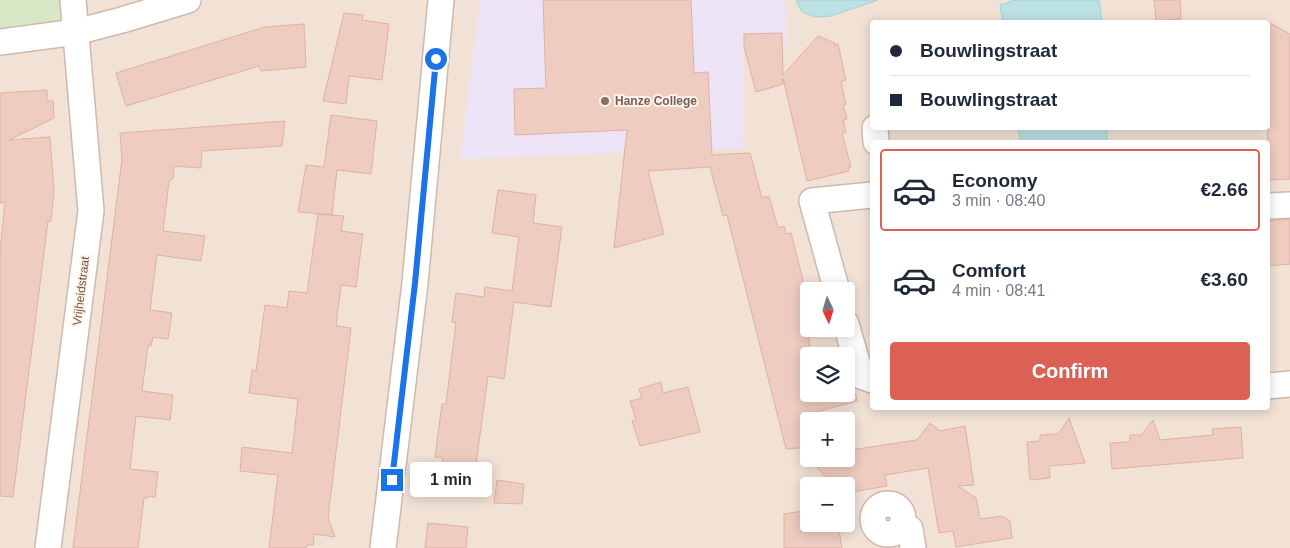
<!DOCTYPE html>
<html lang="en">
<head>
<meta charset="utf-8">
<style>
	body { margin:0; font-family:Arial,sans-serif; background:#f2f2f3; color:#1f2937; height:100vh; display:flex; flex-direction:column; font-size:19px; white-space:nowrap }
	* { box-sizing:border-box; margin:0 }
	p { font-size:16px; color:#747a83 }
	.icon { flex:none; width:28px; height:28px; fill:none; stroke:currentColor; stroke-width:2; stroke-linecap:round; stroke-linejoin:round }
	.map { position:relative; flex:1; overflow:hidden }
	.sheet { position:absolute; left:870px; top:140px; width:400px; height:270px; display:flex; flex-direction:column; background:#fff; border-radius:5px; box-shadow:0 2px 12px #0003 }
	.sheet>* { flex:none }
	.top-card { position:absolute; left:870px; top:20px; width:400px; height:110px; border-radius:5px; box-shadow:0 2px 12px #0003; display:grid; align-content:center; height:110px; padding:0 20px; background:#fff }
	.needle { width:32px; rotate:176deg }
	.buttons { position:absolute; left:800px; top:282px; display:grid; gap:10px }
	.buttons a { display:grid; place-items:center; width:55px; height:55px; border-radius:5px; background:#fff; box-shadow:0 2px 12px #0003; font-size:25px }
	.end { position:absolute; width:22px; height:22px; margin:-11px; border:6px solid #1a73e8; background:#fff; box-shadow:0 0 0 2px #fff }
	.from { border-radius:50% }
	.bubble { position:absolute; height:35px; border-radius:5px; background:#fff; box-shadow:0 2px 12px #0003; font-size:16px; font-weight:800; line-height:35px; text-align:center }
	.top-card b { display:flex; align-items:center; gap:18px; height:48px; font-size:19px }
	.top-card b+b { border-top:1px solid #e0e1e3 }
	.top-card i { width:12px; height:12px; background:#1f2937 }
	ul { padding:9px 0 0; list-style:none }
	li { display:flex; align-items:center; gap:15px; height:82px; margin:0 10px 8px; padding:0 10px; border:2px solid transparent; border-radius:5px }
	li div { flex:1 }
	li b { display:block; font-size:19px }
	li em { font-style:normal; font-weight:800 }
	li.current { border-color:#db6155 }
	li>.icon { width:45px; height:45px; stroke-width:1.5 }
	.button { display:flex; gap:10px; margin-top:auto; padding:10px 20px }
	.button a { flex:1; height:58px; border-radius:5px; background:#db6155; color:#fff; font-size:20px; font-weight:800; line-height:58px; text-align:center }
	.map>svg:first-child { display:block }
	.residential { fill:#f2e1d5; fill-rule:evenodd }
	.education { fill:#ede3f7 }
	.green { fill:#d8e7c6 }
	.water { fill:#bce2e3; stroke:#a3d2d3 }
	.building { fill:#eeccc0; stroke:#dfb1a2 }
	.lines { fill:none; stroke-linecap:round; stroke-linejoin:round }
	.minor-casing { stroke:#cdb9b0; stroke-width:28 }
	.minor { stroke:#fff; stroke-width:25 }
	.route { stroke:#1a73e8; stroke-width:6 }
	.education-dot { fill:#8d6e63; stroke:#fef4ec; stroke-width:2 }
	.labels { text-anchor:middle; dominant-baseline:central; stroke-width:4; stroke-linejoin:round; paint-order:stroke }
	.education-label { font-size:12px; font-weight:bold; fill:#785e54; stroke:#fef4ec; text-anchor:start }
	.street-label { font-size:12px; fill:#72554d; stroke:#fef4ec }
</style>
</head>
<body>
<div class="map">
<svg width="1290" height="548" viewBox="0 0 1290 548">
	<rect width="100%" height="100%" fill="#faf0e6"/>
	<path class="residential" d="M0 0H1290V548H0ZM872 22H1268V128H872ZM872 142H1268V408H872ZM809 291H846V329H809ZM809 356H846V394H809ZM809 421H846V459H809ZM809 486H846V524H809Z"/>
	<path class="education" d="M480 0H785L787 44 744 55 743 148 460 159Z"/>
	<path class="green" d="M0 0H63L65 30 0 43Z"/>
	<g class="water">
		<path d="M796 0H878L831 16 815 17 802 12Z"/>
		<path d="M1015 0H1099L1102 22H1003L1000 5Z"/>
		<path d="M1018 128H1107V142H1021Z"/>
	</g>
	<g class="building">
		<path d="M543 0H691L694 73 708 72 712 155 750 153 762 198 769 196 778 228 784 226 786 234 791 233 809 304V394H856L857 401 804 415 809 436V447L786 449 727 215 723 216 710 167 648 171 664 234 614 248 627 130 515 135 514 89 546 88Z"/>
		<path d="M1154 0H1180L1181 19 1156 21Z"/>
		<path d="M344 13 363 15 362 20 389 24 382 80 349 76 346 104 323 101Z"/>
		<path d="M1268 22 1290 34V179L1270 180 1267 128Z"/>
		<path d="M304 24 306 67 261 71 259 66 126 106 116 73 265 27Z"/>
		<path d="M782 33 783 75 818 36 835 43V45L838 44 846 80 841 82 846 104 843 105 847 119 843 120 846 132 842 133 851 167H848L849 171 807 181 783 78V84L756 92 744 47V34Z"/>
		<path d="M47 90V101H53L54 118 9 140 50 137 54 191 51 221H48L13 497 0 496V252L5 202 0 203V93Z"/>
		<path d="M331 115 377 121 371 174 337 170 332 215 298 212 306 165 324 167Z"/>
		<path d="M285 121 282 146 202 151 201 168 174 166 173 179 169 181 163 231 205 236 201 261 157 255 150 310 172 313 168 339 153 337 151 346 148 345 142 391 173 395 170 420 136 416 130 469 158 472 155 497 148 496V498H144L138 548H73L122 159 120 133Z"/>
		<path d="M498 190 536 195 533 223 562 227 551 307 514 302 504 379 488 376 473 486 440 481 443 458 435 457 442 404H446L456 323 452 322 456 293 484 297 485 287 512 291 519 237 492 233Z"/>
		<path d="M318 214 344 216 341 231 363 234 356 287 341 285 336 326 351 328 328 518 335 537 314 534 313 545H307L306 548H269L278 475 240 471 242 447 292 453 298 399 249 393 252 370 256 371 265 305 287 308 289 291 307 293Z"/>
		<path d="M1290 219V264L1268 266V221Z"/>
		<path d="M661 382 663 393 688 387 700 432 640 446 632 421 636 420 630 401 642 398 639 389Z"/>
		<path d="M1069 418 1085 463 1049 466 1050 478 1030 480 1027 442 1040 441V435L1058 434Z"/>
		<path d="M1153 420 1160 440 1213 435 1212 429 1241 427 1243 458 1112 469 1110 443 1130 442V435H1141Z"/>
		<path d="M930 423 940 431 965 426 974 485 958 486 976 498 980 519 1002 516 1010 521 1012 538 956 547 953 531 939 533 928 468 885 475 887 486 846 493V486H833L810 459H846V446L850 445 851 450 917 440Z"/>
		<path d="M497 480 524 484 522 504 494 503Z"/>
		<path d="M809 510V524H838L842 548H784V514Z"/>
		<path d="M428 523 468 527 466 548H425Z"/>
	</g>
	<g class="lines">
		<g class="minor-casing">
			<g id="minor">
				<path d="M0 42 76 32 122 20 188 0"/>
				<path d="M875 128 876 142"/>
				<path d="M1268 206 1290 205"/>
				<path d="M837 291 812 201 872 195"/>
				<path d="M846 324 861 376 872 380"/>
				<path d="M1268 386 1290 384"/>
				<circle cx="888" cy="519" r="15"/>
				<path d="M902 526 910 529 913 548"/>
				<path d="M48 548 91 211 73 0"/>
				<path d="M383 548 415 283 441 0"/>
			</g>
		</g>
		<use href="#minor" class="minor"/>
	</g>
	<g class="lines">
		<path class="route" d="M392 480 415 283 436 59"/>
	</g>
	<circle class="education-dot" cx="605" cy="101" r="5"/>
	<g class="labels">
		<g class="education-label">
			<text x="615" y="101">Hanze College</text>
		</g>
		<g class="street-label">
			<text transform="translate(81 291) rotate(-83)">Vrijheidstraat</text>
		</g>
	</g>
</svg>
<div class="buttons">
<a><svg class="needle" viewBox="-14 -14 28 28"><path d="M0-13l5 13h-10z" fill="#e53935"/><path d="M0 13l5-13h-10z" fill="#747a83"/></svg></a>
<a><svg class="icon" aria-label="layers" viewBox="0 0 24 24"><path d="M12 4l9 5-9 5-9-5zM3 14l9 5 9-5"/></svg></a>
<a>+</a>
<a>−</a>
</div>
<i class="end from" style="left:436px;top:59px"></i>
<i class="end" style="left:392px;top:480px"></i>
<div class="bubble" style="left:410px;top:462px;width:82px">1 min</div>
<div class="top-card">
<b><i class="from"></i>Bouwlingstraat</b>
<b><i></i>Bouwlingstraat</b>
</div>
<section class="sheet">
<ul>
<li class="current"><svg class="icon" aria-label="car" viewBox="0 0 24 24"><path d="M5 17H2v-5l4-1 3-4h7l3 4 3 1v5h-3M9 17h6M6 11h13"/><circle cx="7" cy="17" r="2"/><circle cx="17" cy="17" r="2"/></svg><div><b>Economy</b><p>3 min · 08:40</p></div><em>€2.66</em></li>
<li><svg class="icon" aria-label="car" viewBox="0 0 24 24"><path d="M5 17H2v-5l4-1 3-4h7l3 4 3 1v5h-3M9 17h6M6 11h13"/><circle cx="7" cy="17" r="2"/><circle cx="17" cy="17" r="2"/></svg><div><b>Comfort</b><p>4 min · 08:41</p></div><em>€3.60</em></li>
</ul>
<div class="button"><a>Confirm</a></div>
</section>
</div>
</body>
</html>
